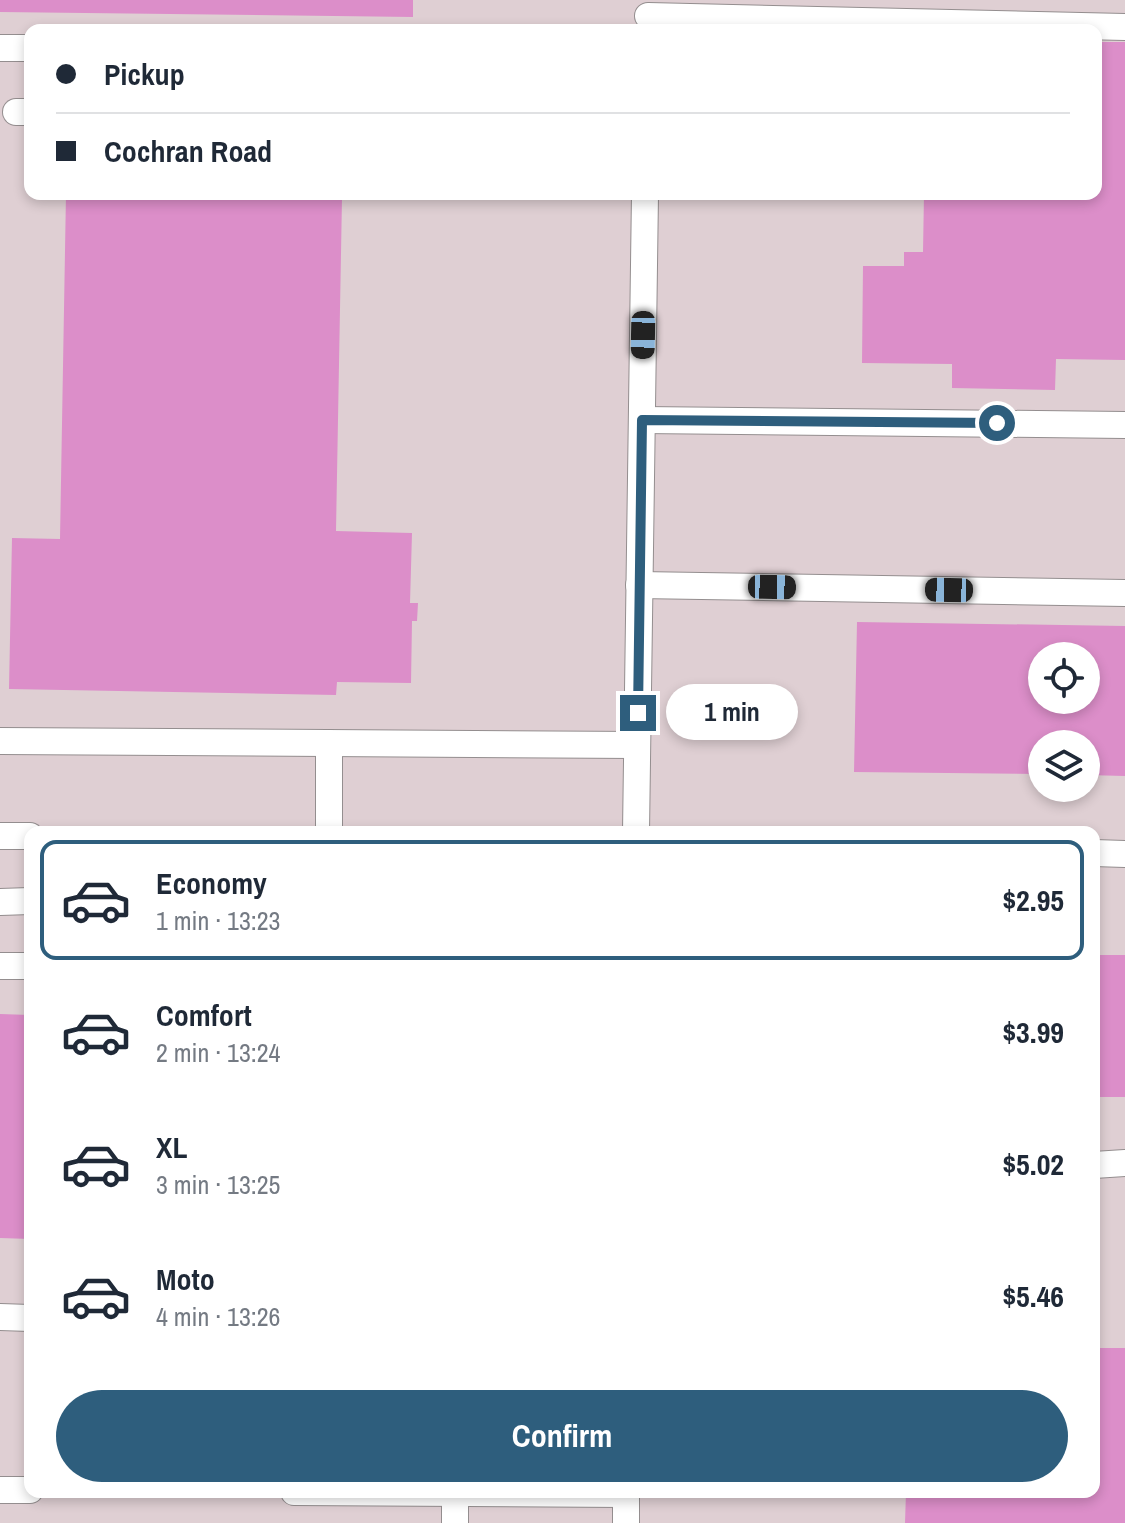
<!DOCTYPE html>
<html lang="en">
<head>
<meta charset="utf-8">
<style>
	body { margin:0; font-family:"Archivo Narrow",sans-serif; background:#f2f2f3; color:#1f2937; height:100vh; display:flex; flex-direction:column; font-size:30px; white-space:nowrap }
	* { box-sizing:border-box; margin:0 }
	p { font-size:26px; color:#747a83 }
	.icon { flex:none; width:44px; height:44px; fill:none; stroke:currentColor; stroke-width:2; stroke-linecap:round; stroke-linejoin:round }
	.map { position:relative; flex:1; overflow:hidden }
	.drawer { position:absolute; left:24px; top:826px; width:1076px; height:672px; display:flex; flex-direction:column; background:#fff; border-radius:16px; box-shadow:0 4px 12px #0003 }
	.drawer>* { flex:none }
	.guide { position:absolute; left:24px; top:24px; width:1078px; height:176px; border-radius:16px; box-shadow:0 4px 12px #0003; display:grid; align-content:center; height:176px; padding:0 32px; background:#fff }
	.controls { position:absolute; left:1028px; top:642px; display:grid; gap:16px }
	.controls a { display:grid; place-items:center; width:72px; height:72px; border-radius:50%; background:#fff; box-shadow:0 4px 12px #0003; font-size:40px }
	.end { position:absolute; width:36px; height:36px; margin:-18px; border:10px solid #2e5e7d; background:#fff; box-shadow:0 0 0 4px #fff }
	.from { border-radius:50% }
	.bubble { position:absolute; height:56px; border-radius:28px; background:#fff; box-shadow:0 4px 12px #0003; font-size:26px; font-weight:800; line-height:56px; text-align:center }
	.car { position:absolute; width:24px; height:48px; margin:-24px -12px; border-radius:10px; box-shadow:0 0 6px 2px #0007; background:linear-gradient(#222 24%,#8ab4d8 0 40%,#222 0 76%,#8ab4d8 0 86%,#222 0) }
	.guide b { display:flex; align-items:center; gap:28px; height:76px; font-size:30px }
	.guide b+b { border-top:2px solid #e0e1e3 }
	.guide i { width:20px; height:20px; background:#1f2937 }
	ul { padding:14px 0 0; list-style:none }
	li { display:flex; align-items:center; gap:24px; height:120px; margin:0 16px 12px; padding:0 16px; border:4px solid transparent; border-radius:16px }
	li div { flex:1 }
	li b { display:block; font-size:30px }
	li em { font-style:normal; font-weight:800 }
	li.current { border-color:#2e5e7d }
	li>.icon { width:72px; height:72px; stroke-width:1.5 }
	.primary-button { display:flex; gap:16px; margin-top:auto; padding:16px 32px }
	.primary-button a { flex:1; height:92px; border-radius:48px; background:#2e5e7d; color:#fff; font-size:32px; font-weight:800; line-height:92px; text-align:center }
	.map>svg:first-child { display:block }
	.built { fill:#dfcfd3; fill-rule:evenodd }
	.building { fill:#dc8ec9; fill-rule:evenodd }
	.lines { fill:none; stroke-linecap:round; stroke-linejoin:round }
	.minor-casing { stroke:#948e8f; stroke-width:28 }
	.minor { stroke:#fff; stroke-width:26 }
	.route { stroke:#2e5e7d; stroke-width:10 }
</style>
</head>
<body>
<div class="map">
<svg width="1125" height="1523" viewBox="0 0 1125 1523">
	<rect width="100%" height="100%" fill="#e4dcde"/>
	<path class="built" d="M0 0H1125V1523H0ZM30 30H1096V194H30ZM1042 656H1086V700H1042ZM1042 744H1086V788H1042ZM30 832H1094V1492H30Z"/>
	<g class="building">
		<path d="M0 0H413V17L0 12Z"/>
		<path d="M1096 42H1125V360L1056 359 1055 390 952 388V364L862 363 863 266H904V252H923L924 194H1096Z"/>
		<path d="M66 194 342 198 336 531 412 533 410 603H418L417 621H412L411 683 337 682 336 695 9 689 12 538 60 539Z"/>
		<path d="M857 622 1125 626V776L1086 775V744H1042V774L854 772ZM1042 656H1086V700H1042Z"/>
		<rect x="1094" y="955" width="31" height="142"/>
		<path d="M0 1014 30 1015V1239L0 1238Z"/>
		<path d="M1094 1348H1125V1523H905L906 1492H1094Z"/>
	</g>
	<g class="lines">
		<g class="minor-casing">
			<g id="minor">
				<path d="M648 16 1125 27"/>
				<path d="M0 48H30"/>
				<path d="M16 112H30"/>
				<path d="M642 420 1125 425"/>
				<path d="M639 585 1125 593"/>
				<path d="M0 741 637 745"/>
				<path d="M329 832V743"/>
				<path d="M636 832 645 194"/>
				<path d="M0 836H30"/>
				<path d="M1094 853 1125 854"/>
				<path d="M0 902 30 901"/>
				<path d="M0 966H30"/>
				<path d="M1094 1165 1125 1163"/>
				<path d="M0 1317 30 1318"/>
				<path d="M0 1490H30"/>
				<path d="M294 1492 626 1494"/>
				<path d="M455 1523V1493"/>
				<path d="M626 1523V1492"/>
			</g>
		</g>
		<use href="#minor" class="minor"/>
	</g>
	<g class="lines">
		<path class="route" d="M638 713 642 420 997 423"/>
	</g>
</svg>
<div class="controls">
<a><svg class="icon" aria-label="locate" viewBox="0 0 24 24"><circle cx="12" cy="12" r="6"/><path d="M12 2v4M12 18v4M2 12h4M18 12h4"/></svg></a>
<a><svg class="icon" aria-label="layers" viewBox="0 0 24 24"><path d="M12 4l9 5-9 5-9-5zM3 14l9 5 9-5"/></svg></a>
</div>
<i class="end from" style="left:997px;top:423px"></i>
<i class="end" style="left:638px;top:713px"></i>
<div class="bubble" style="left:666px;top:684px;width:132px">1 min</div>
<i class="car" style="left:643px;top:335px;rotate:181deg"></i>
<i class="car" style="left:772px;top:587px;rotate:91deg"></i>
<i class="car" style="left:949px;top:590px;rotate:271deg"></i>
<div class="guide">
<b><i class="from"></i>Pickup</b>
<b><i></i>Cochran Road</b>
</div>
<section class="drawer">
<ul>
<li class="current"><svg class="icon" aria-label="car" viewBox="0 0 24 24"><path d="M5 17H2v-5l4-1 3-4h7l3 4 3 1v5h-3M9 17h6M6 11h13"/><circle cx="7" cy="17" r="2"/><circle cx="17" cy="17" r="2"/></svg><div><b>Economy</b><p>1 min · 13:23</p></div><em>$2.95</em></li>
<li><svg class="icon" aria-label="car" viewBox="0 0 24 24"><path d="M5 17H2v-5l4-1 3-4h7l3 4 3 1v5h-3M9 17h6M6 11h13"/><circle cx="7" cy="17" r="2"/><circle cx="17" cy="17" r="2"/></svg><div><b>Comfort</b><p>2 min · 13:24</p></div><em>$3.99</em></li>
<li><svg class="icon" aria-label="car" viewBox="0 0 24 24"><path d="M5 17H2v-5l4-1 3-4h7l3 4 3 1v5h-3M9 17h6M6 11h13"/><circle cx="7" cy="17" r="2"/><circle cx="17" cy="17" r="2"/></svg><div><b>XL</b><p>3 min · 13:25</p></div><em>$5.02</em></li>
<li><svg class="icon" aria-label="car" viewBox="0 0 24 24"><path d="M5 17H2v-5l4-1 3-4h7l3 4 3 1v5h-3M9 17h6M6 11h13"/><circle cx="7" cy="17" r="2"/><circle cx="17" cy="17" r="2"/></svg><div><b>Moto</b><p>4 min · 13:26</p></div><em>$5.46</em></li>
</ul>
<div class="primary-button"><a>Confirm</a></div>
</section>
</div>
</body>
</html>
